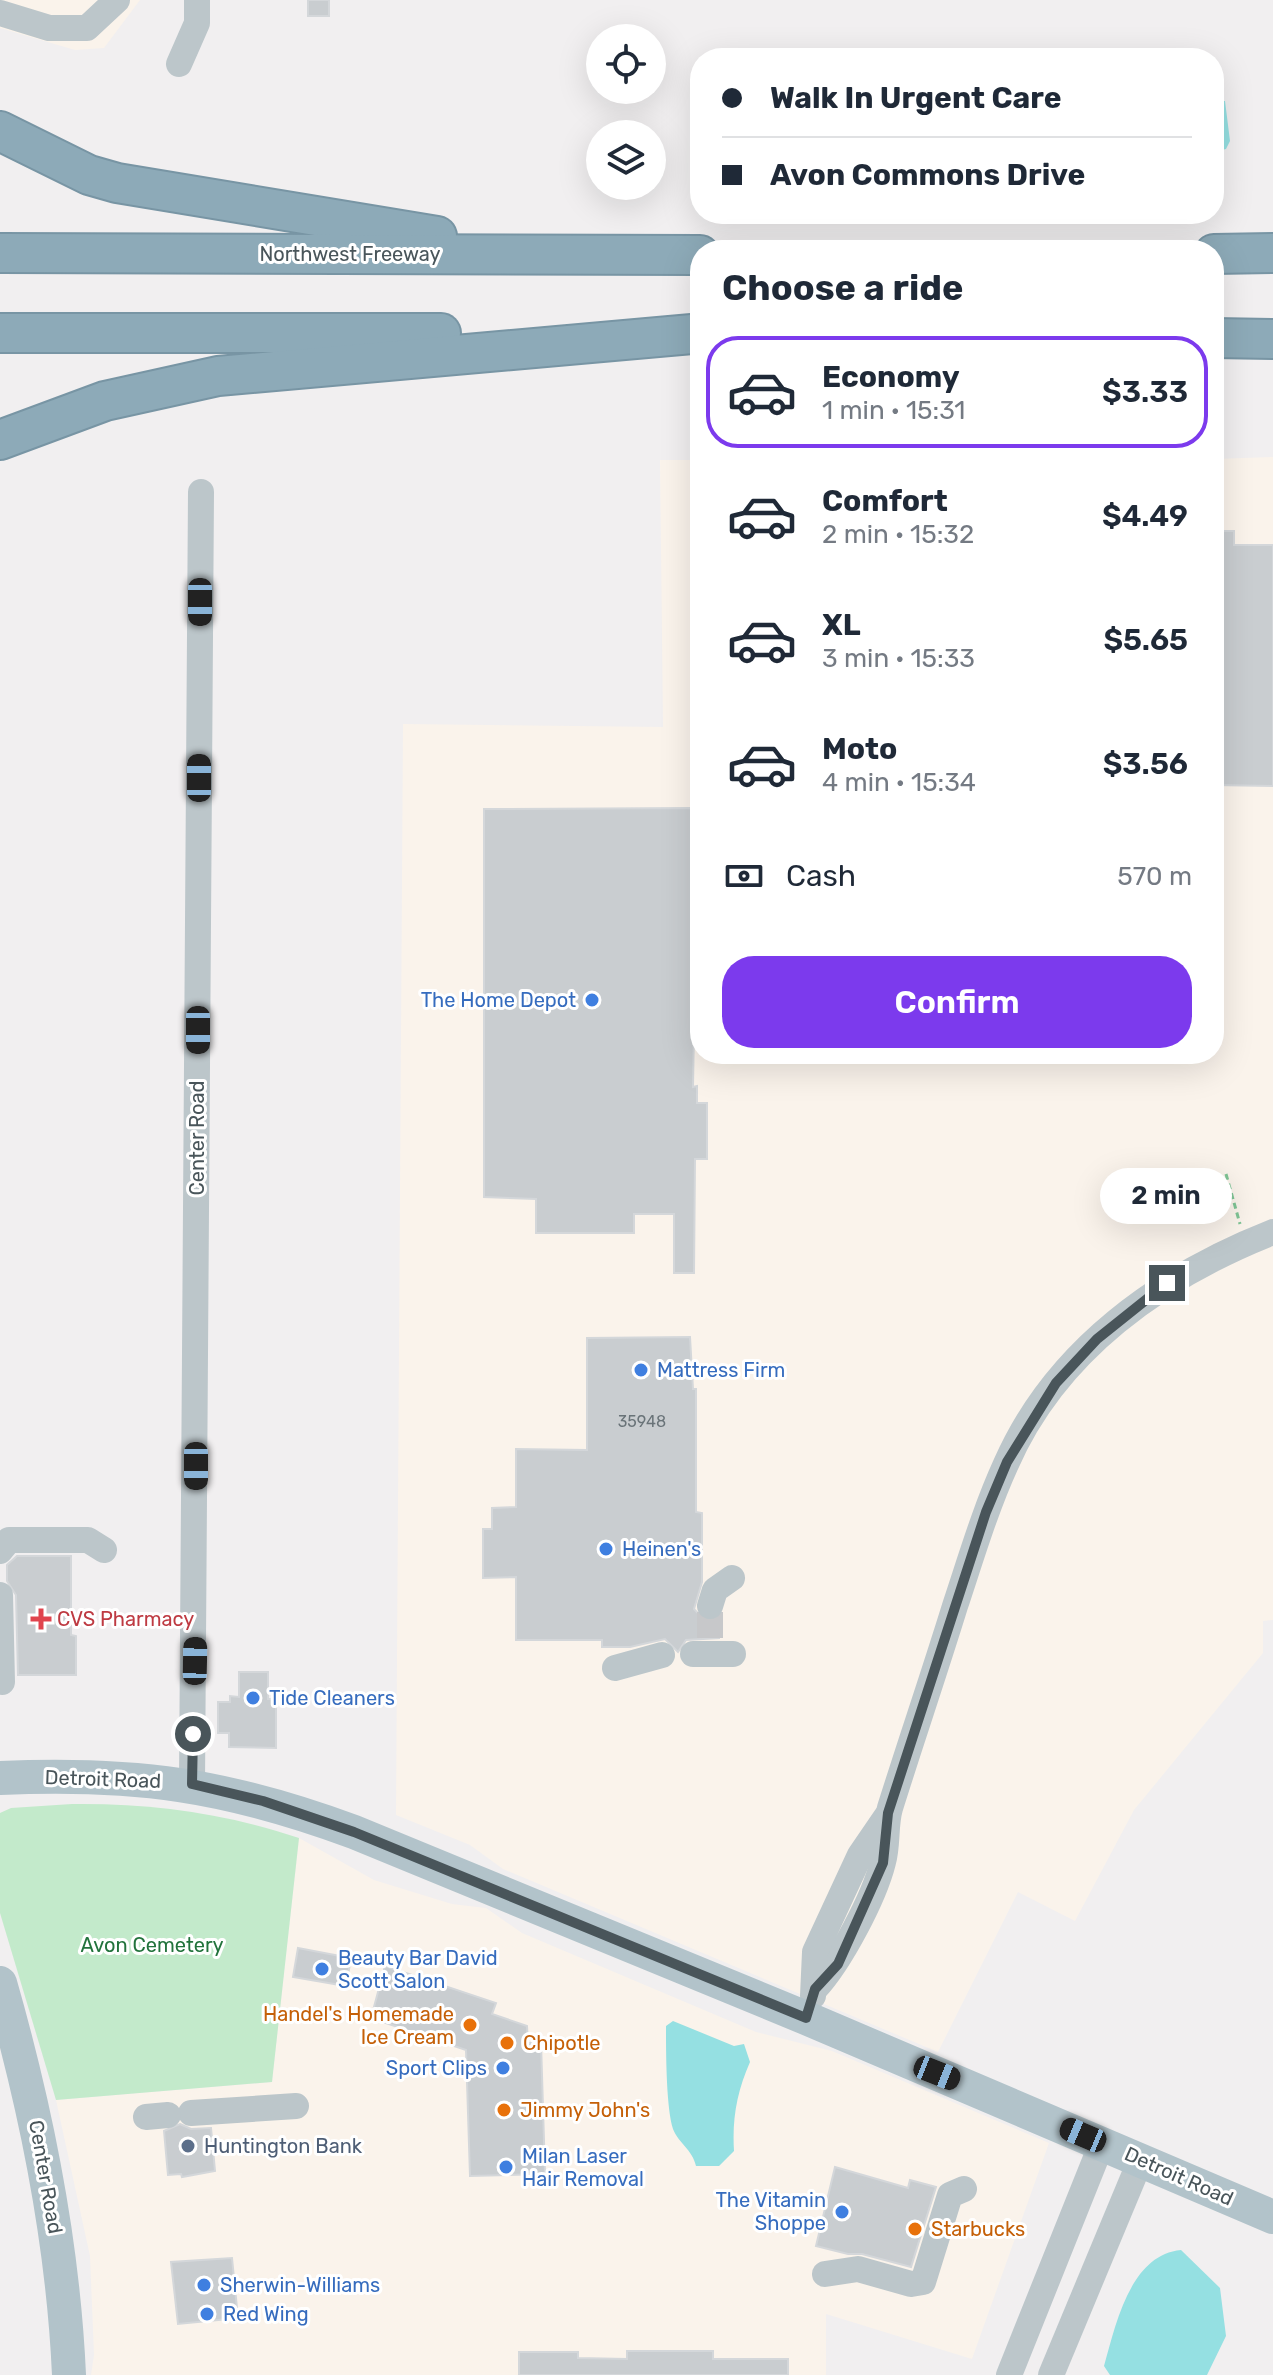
<!DOCTYPE html>
<html lang="en">
<head>
<meta charset="utf-8">
<style>
	body { margin:0; font-family:Rubik,sans-serif; background:#f6f6f7; color:#1f2937; height:100vh; display:flex; flex-direction:column; font-size:30px; white-space:nowrap }
	* { box-sizing:border-box; margin:0 }
	p { font-size:26px; color:#747a83 }
	.icon { flex:none; width:44px; height:44px; fill:none; stroke:currentColor; stroke-width:2; stroke-linecap:round; stroke-linejoin:round }
	.map { position:relative; flex:1; overflow:hidden }
	.side { position:absolute; left:690px; top:240px; width:534px; height:824px; display:flex; flex-direction:column; background:#fff; border-radius:32px; box-shadow:0 8px 32px #0002 }
	.side>* { flex:none }
	.hud { position:absolute; left:690px; top:48px; width:534px; height:176px; border-radius:32px; box-shadow:0 8px 32px #0002; display:grid; align-content:center; height:176px; padding:0 32px; background:#fff }
	.fabs { position:absolute; left:586px; top:24px; display:grid; gap:16px }
	.fabs a { display:grid; place-items:center; width:80px; height:80px; border-radius:50%; background:#fff; box-shadow:0 8px 32px #0002; font-size:40px }
	.end { position:absolute; width:36px; height:36px; margin:-18px; border:10px solid #49555a; background:#fff; box-shadow:0 0 0 4px #fff }
	.from { border-radius:50% }
	.bubble { position:absolute; height:56px; border-radius:28px; background:#fff; box-shadow:0 8px 32px #0002; font-size:26px; font-weight:600; line-height:56px; text-align:center }
	.car { position:absolute; width:24px; height:48px; margin:-24px -12px; border-radius:10px; box-shadow:0 0 6px 2px #0007; background:linear-gradient(#222 24%,#8ab4d8 0 40%,#222 0 76%,#8ab4d8 0 86%,#222 0) }
	.hud b { display:flex; align-items:center; gap:28px; height:76px; font-size:30px }
	.hud b+b { border-top:2px solid #e0e1e3 }
	.hud i { width:20px; height:20px; background:#1f2937 }
	ul { padding:0; list-style:none }
	li { display:flex; align-items:center; gap:24px; height:112px; margin:0 16px 12px; padding:0 16px; border:4px solid transparent; border-radius:32px }
	li div { flex:1 }
	li b { display:block; font-size:30px }
	li em { font-style:normal; font-weight:600 }
	li.current { border-color:#7c3aed }
	li>.icon { width:72px; height:72px; stroke-width:1.5 }
	h2 { padding:0 32px; font-size:36px; line-height:96px }
	.pay { display:flex; align-items:center; gap:20px; height:88px; padding:0 32px; font-size:30px }
	.pay p { margin-inline-start:auto }
	.primary-button { display:flex; gap:16px; margin-top:auto; padding:16px 32px }
	.primary-button a { flex:1; height:92px; border-radius:32px; background:#7c3aed; color:#fff; font-size:32px; font-weight:600; line-height:92px; text-align:center }
	.map>svg:first-child { display:block }
	.commercial { fill:#faf3eb }
	.green { fill:#c3eacb }
	.water { fill:#95e0e2 }
	.building { fill:#c9cdd0; stroke:#d4d7da; stroke-width:2 }
	.lines { fill:none; stroke-linecap:round; stroke-linejoin:round }
	.minor-tunnel { stroke:#c7c8ca; stroke-width:26; stroke-dasharray:26 13; stroke-linecap:butt }
	.highway-casing { stroke:#7895a4; stroke-width:42 }
	.path { stroke:#7fc495; stroke-width:3; stroke-dasharray:6 4; stroke-linecap:butt }
	.minor { stroke:#bcc6ca; stroke-width:26 }
	.major { stroke:#b2c3ca; stroke-width:34 }
	.highway { stroke:#8daab8; stroke-width:38 }
	.route { stroke:#49555a; stroke-width:10 }
	.shop-dot { fill:#3f7fe0; stroke:#fff; stroke-width:3 }
	.health-dot { fill:#e0444e; stroke:#fff; stroke-width:3 }
	.food-dot { fill:#e8710a; stroke:#fff; stroke-width:3 }
	.service-dot { fill:#5c6f8a; stroke:#fff; stroke-width:3 }
	.labels { text-anchor:middle; dominant-baseline:central; stroke-width:6; stroke-linejoin:round; paint-order:stroke }
	.number-label { font-size:16px; fill:#697378 }
	.street-label { font-size:20px; fill:#49555a; stroke:#fff }
	.shop-label { font-size:20px; fill:#366cbe; stroke:#fff; text-anchor:start }
	.health-label { font-size:20px; fill:#be3a42; stroke:#fff; text-anchor:start }
	.park-label { font-size:20px; fill:#22733c; stroke:#fff }
	.food-label { font-size:20px; fill:#c56008; stroke:#fff; text-anchor:start }
	.service-label { font-size:20px; fill:#4e5e75; stroke:#fff; text-anchor:start }
</style>
</head>
<body>
<div class="map">
<svg width="1273" height="2375" viewBox="0 0 1273 2375">
	<rect width="100%" height="100%" fill="#f1eff0"/>
	<g class="commercial">
		<path d="M0 0H140L104 48 75 50 0 28Z"/>
		<path d="M1273 457V1620L1263 1621V1653L1134 1810 1075 1921 1018 1892 938 2052 503 1869 470 1845 396 1815 403 724 663 727 660 460H700V1054H1214V459Z"/>
		<path d="M299 1838 374 1880 452 1904 486 1908 522 1933 756 2032 832 2051 1049 2143 972 2359 826 2314V2375H91L94 2355 90 2256 56 2100 272 2082Z"/>
	</g>
	<path class="green" d="M72 1804C150 1803 225 1813 299 1838L272 2082 56 2100 0 1913V1813L11 1808Z"/>
	<g class="water">
		<path d="M1214 101H1225L1230 141 1226 149 1214 152Z"/>
		<path d="M673 2021 734 2046 744 2044 750 2062C737 2092 732 2118 734 2151L719 2166H696C692 2149 679 2144 673 2129 666 2107 666 2050 666 2026Z"/>
		<path d="M1181 2250 1220 2288 1226 2336 1207 2375H1110L1104 2366C1116 2324 1130 2255 1181 2250Z"/>
	</g>
	<g class="building">
		<rect x="308" y="0" width="21" height="16"/>
		<path d="M1214 531H1234V545H1273V786L1214 785Z"/>
		<path d="M694 808 693 857H700V916H693L694 970 700 971V1029H694L693 1087 697 1086V1103H707V1159H695L694 1273H674V1214H634V1233H536V1199L484 1197V809Z"/>
		<path d="M690 1337 693 1389H696V1512L702 1513V1582L694 1609 705 1621 719 1619V1638L686 1640 678 1652 665 1639 630 1647H602V1640H516V1577L483 1578V1529H492V1508L516 1507V1449L587 1450V1338Z"/>
		<path d="M17 1556H71V1635L76 1636V1675H18L16 1595 7 1581V1565Z"/>
		<path d="M239 1672H268V1699H276V1748L229 1747V1733H218V1702H230V1696L239 1697Z"/>
		<path d="M298 1948 351 1958 346 1986 293 1977Z"/>
		<path d="M385 1966 496 2003 492 2014 527 2026 528 2043 541 2042 545 2174 470 2176 466 2050 371 2018Z"/>
		<path d="M180 2124 191 2129 211 2128 215 2171 182 2177 181 2174 168 2175 164 2131Z"/>
		<path d="M835 2167 908 2188 910 2180 936 2187 911 2267 862 2254H848L816 2246Z"/>
		<path d="M232 2258 238 2318 178 2324 171 2262Z"/>
		<path d="M627 2351H713V2359H788V2375H519V2352H578V2358L627 2359Z"/>
	</g>
	<g class="lines">
		<path class="minor-tunnel" d="M710 1638V1606"/>
		<g class="highway-casing">
			<g id="highway">
				<path d="M0 131 89 175 117 183 437 236"/>
				<path d="M0 253 700 255"/>
				<path d="M1214 254 1273 253"/>
				<path d="M0 333H441"/>
				<path d="M1214 338 1273 339"/>
				<path d="M0 440 105 401 218 376 692 334"/>
			</g>
		</g>
		<path class="path" d="M1226 1174 1240 1224"/>
		<g class="minor">
			<path d="M0 13 49 28H87L117 0"/>
			<path d="M179 64 197 23V0"/>
			<path d="M0 1551 9 1540H88L104 1550"/>
			<path d="M0 1595 2 1682"/>
			<path d="M710 1606 715 1590 732 1578"/>
			<path d="M693 1654H733"/>
			<path d="M615 1668 662 1655"/>
			<path d="M192 1784 201 492"/>
			<path d="M815 1989C840 1962 874 1898 883 1862 888 1845 885 1825 890 1808 911 1741 934 1674 955 1606 971 1558 985 1510 1006 1464 1056 1350 1161 1276 1273 1232"/>
			<path d="M813 1996 815 1952 860 1855 886 1817"/>
			<path d="M191 2113 296 2106"/>
			<path d="M146 2117 168 2115"/>
			<path d="M825 2274 858 2269 911 2284 923 2282 950 2195 964 2189"/>
			<path d="M1009 2375 1102 2143"/>
			<path d="M1051 2375 1141 2159"/>
		</g>
		<g class="major">
			<path d="M0 1778C135 1772 227 1785 354 1832L806 2018 1273 2217"/>
			<path d="M0 1983C37 2112 63 2241 69 2375"/>
		</g>
		<use href="#highway" class="highway"/>
	</g>
	<g class="lines">
		<path class="route" d="M193 1734 192 1784 263 1801 354 1832 806 2018 815 1989 838 1964 883 1863 888 1813 986 1512 1007 1462 1056 1383 1097 1339 1167 1283"/>
	</g>
	<g class="shop-dot">
		<circle cx="592" cy="1000" r="8"/>
		<circle cx="641" cy="1370" r="8"/>
		<circle cx="606" cy="1549" r="8"/>
		<circle cx="253" cy="1698" r="8"/>
		<circle cx="322" cy="1969" r="8"/>
		<circle cx="503" cy="2068" r="8"/>
		<circle cx="506" cy="2167" r="8"/>
		<circle cx="842" cy="2212" r="8"/>
		<circle cx="204" cy="2285" r="8"/>
		<circle cx="207" cy="2314" r="8"/>
	</g>
	<path class="health-dot" d="M37 1607h8v8h8v8h-8v8h-8v-8h-8v-8h8z"/>
	<g class="food-dot">
		<circle cx="470" cy="2025" r="8"/>
		<circle cx="507" cy="2043" r="8"/>
		<circle cx="504" cy="2110" r="8"/>
		<circle cx="915" cy="2229" r="8"/>
	</g>
	<circle class="service-dot" cx="188" cy="2146" r="8"/>
	<g class="labels">
		<g class="number-label">
			<text x="642" y="1421">35948</text>
		</g>
		<g class="street-label">
			<text x="350" y="254">Northwest Freeway</text>
			<text transform="translate(197 1138) rotate(-90)">Center Road</text>
			<text transform="translate(103 1779) rotate(2)">Detroit Road</text>
			<text transform="translate(1179 2176) rotate(24)">Detroit Road</text>
			<text transform="translate(46 2177) rotate(80)">Center Road</text>
		</g>
		<g class="shop-label">
			<text x="576" y="1000" text-anchor="end">The Home Depot</text>
			<text x="657" y="1370">Mattress Firm</text>
			<text x="622" y="1549">Heinen's</text>
			<text x="269" y="1698">Tide Cleaners</text>
			<text x="338" y="1958">Beauty Bar David<tspan x="338" dy="23">Scott Salon</tspan></text>
			<text x="487" y="2068" text-anchor="end">Sport Clips</text>
			<text x="522" y="2156">Milan Laser<tspan x="522" dy="23">Hair Removal</tspan></text>
			<text x="826" y="2200" text-anchor="end">The Vitamin<tspan x="826" dy="23">Shoppe</tspan></text>
			<text x="220" y="2285">Sherwin-Williams</text>
			<text x="223" y="2314">Red Wing</text>
		</g>
		<g class="health-label">
			<text x="57" y="1619">CVS Pharmacy</text>
		</g>
		<g class="park-label">
			<text x="152" y="1945">Avon Cemetery</text>
		</g>
		<g class="food-label">
			<text x="454" y="2014" text-anchor="end">Handel's Homemade<tspan x="454" dy="23">Ice Cream</tspan></text>
			<text x="523" y="2043">Chipotle</text>
			<text x="520" y="2110">Jimmy John's</text>
			<text x="931" y="2229">Starbucks</text>
		</g>
		<g class="service-label">
			<text x="204" y="2146">Huntington Bank</text>
		</g>
	</g>
</svg>
<div class="fabs">
<a><svg class="icon" aria-label="locate" viewBox="0 0 24 24"><circle cx="12" cy="12" r="6"/><path d="M12 2v4M12 18v4M2 12h4M18 12h4"/></svg></a>
<a><svg class="icon" aria-label="layers" viewBox="0 0 24 24"><path d="M12 4l9 5-9 5-9-5zM3 14l9 5 9-5"/></svg></a>
</div>
<i class="end from" style="left:193px;top:1734px"></i>
<i class="end" style="left:1167px;top:1283px"></i>
<div class="bubble" style="left:1100px;top:1168px;width:132px">2 min</div>
<i class="car" style="left:200px;top:602px;rotate:180deg"></i>
<i class="car" style="left:199px;top:778px;rotate:0deg"></i>
<i class="car" style="left:198px;top:1030px;rotate:180deg"></i>
<i class="car" style="left:196px;top:1466px;rotate:180deg"></i>
<i class="car" style="left:195px;top:1661px;rotate:1deg"></i>
<i class="car" style="left:937px;top:2073px;rotate:112deg"></i>
<i class="car" style="left:1083px;top:2135px;rotate:293deg"></i>
<div class="hud">
<b><i class="from"></i>Walk In Urgent Care</b>
<b><i></i>Avon Commons Drive</b>
</div>
<section class="side">
<h2>Choose a ride</h2>
<ul>
<li class="current"><svg class="icon" aria-label="car" viewBox="0 0 24 24"><path d="M5 17H2v-5l4-1 3-4h7l3 4 3 1v5h-3M9 17h6M6 11h13"/><circle cx="7" cy="17" r="2"/><circle cx="17" cy="17" r="2"/></svg><div><b>Economy</b><p>1 min · 15:31</p></div><em>$3.33</em></li>
<li><svg class="icon" aria-label="car" viewBox="0 0 24 24"><path d="M5 17H2v-5l4-1 3-4h7l3 4 3 1v5h-3M9 17h6M6 11h13"/><circle cx="7" cy="17" r="2"/><circle cx="17" cy="17" r="2"/></svg><div><b>Comfort</b><p>2 min · 15:32</p></div><em>$4.49</em></li>
<li><svg class="icon" aria-label="car" viewBox="0 0 24 24"><path d="M5 17H2v-5l4-1 3-4h7l3 4 3 1v5h-3M9 17h6M6 11h13"/><circle cx="7" cy="17" r="2"/><circle cx="17" cy="17" r="2"/></svg><div><b>XL</b><p>3 min · 15:33</p></div><em>$5.65</em></li>
<li><svg class="icon" aria-label="car" viewBox="0 0 24 24"><path d="M5 17H2v-5l4-1 3-4h7l3 4 3 1v5h-3M9 17h6M6 11h13"/><circle cx="7" cy="17" r="2"/><circle cx="17" cy="17" r="2"/></svg><div><b>Moto</b><p>4 min · 15:34</p></div><em>$3.56</em></li>
</ul>
<div class="pay"><svg class="icon" aria-label="cash" viewBox="0 0 24 24"><path d="M3 7h18v10H3z"/><circle cx="12" cy="12" r="2"/></svg>Cash<p>570 m</p></div>
<div class="primary-button"><a>Confirm</a></div>
</section>
</div>
</body>
</html>
